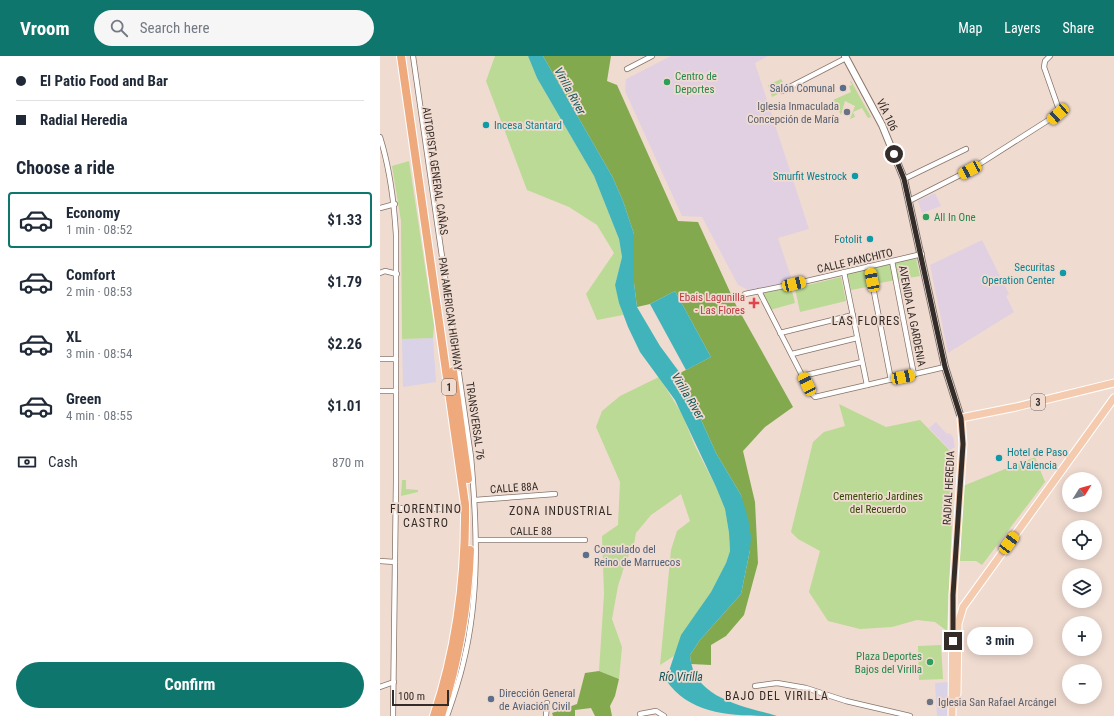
<!DOCTYPE html>
<html lang="en">
<head>
<meta charset="utf-8">
<style>
	body { margin:0; font-family:"Roboto Condensed",sans-serif; background:#f6f6f7; color:#1f2937; height:100vh; display:flex; flex-direction:column; font-size:15px; white-space:nowrap }
	* { box-sizing:border-box; margin:0 }
	p { font-size:13px; color:#747a83 }
	.icon { flex:none; width:22px; height:22px; fill:none; stroke:currentColor; stroke-width:2; stroke-linecap:round; stroke-linejoin:round }
	.map { position:relative; flex:1; overflow:hidden }
	.sheet { display:flex; flex-direction:column; background:#fff; width:380px }
	.sheet>* { flex:none }
	.guide { display:grid; align-content:center; height:88px; padding:0 16px; background:#fff }
	.needle { width:26px; rotate:53deg }
	.fabs { position:absolute; left:682px; top:416px; display:grid; gap:8px }
	.fabs a { display:grid; place-items:center; width:40px; height:40px; border-radius:50%; background:#fff; box-shadow:0 2px 10px #0003; font-size:20px }
	.scale { position:absolute; left:12px; bottom:10px; width:57px; box-sizing:border-box; padding-left:4px; border:2px solid #342c28; border-top:0; font-size:11px; line-height:14px; white-space:nowrap; color:#342c28; -webkit-text-stroke:3px #f0dbd0; paint-order:stroke }
	.end { position:absolute; width:18px; height:18px; margin:-9px; border:5px solid #342c28; background:#fff; box-shadow:0 0 0 2px #fff }
	.from { border-radius:50% }
	.bubble { position:absolute; height:28px; border-radius:14px; background:#fff; box-shadow:0 2px 10px #0003; font-size:13px; font-weight:700; line-height:28px; text-align:center }
	.car { position:absolute; width:12px; height:24px; margin:-12px -6px; border-radius:5px; box-shadow:0 0 3px 1px #0007; background:linear-gradient(#f5c518 24%,#345 0 40%,#f5c518 0 76%,#345 0 86%,#f5c518 0) }
	.guide b { display:flex; align-items:center; gap:14px; height:38px; font-size:15px }
	.guide b+b { border-top:1px solid #e0e1e3 }
	.guide i { width:10px; height:10px; background:#1f2937 }
	ul { padding:0; list-style:none }
	li { display:flex; align-items:center; gap:12px; height:56px; margin:0 8px 6px; padding:0 8px; border:2px solid transparent; border-radius:4px }
	li div { flex:1 }
	li b { display:block; font-size:15px }
	li em { font-style:normal; font-weight:700 }
	li.on { border-color:#0f766e }
	li>.icon { width:36px; height:36px; stroke-width:1.5 }
	h2 { padding:0 16px; font-size:18px; line-height:48px }
	.pay { display:flex; align-items:center; gap:10px; height:44px; padding:0 16px; font-size:15px }
	.pay p { margin-inline-start:auto }
	.button { display:flex; gap:8px; margin-top:auto; padding:8px 16px }
	.button a { flex:1; height:46px; border-radius:24px; background:#0f766e; color:#fff; font-size:16px; font-weight:700; line-height:46px; text-align:center }
	header { display:flex; align-items:center; gap:24px; box-sizing:border-box; height:56px; padding:0 20px; background:#0f766e; color:#fff }
	header strong { font-size:19px }
	nav { display:flex; gap:22px; margin-inline-start:auto; font-size:14px }
	.search { width:280px; height:36px; background:#f6f6f7; display:flex; align-items:center; gap:10px; box-sizing:border-box; padding:0 14px; border-radius:22px; color:#747a83; font-size:15px }
	main { display:flex; flex:1; min-height:0 }
	.map>svg:first-child { display:block }
	.commercial { fill:#e1d0e1 }
	.education { fill:#dad2e7 }
	.green { fill:#bbda95 }
	.forest { fill:#83a94f }
	.water { fill:#41b4bb }
	.lines { fill:none; stroke-linecap:round; stroke-linejoin:round }
	.street-casing { stroke:#87746a; stroke-width:6 }
	.secondary-casing { stroke:#87746a; stroke-width:8 }
	.primary-casing { stroke:#fff; stroke-width:9 }
	.highway-casing { stroke:#fff; stroke-width:10 }
	.street { stroke:#fff; stroke-width:4.5 }
	.secondary { stroke:#fff; stroke-width:6 }
	.primary { stroke:#f5cbb0; stroke-width:7 }
	.highway { stroke:#eea97c; stroke-width:8 }
	.route { stroke:#342c28; stroke-width:5 }
	.leisure-dot { fill:#2e9e5b; stroke:#f0dbd0; stroke-width:1.5 }
	.service-dot { fill:#5c6f8a; stroke:#f0dbd0; stroke-width:1.5 }
	.worship-dot { fill:#6b7280; stroke:#f0dbd0; stroke-width:1.5 }
	.culture-dot { fill:#0f9aa8; stroke:#f0dbd0; stroke-width:1.5 }
	.health-dot { fill:#e0444e; stroke:#f0dbd0; stroke-width:1.5 }
	.labels { text-anchor:middle; dominant-baseline:central; stroke-width:3.5; stroke-linejoin:round; paint-order:stroke }
	.shield { fill:#f0dbd0; stroke:#6c605a; stroke-width:1 }
	.shield-label { font-size:10px; font-weight:bold; fill:#342c28 }
	.leisure-label { font-size:11px; fill:#27864d; stroke:#f0dbd0; text-anchor:start }
	.service-label { font-size:11px; fill:#4e5e75; stroke:#f0dbd0; text-anchor:start }
	.worship-label { font-size:11px; fill:#5b616d; stroke:#f0dbd0; text-anchor:end }
	.street-label { font-size:11px; fill:#342c28; stroke:#f0dbd0 }
	.culture-label { font-size:11px; fill:#0d838f; stroke:#f0dbd0; text-anchor:end }
	.health-label { font-size:11px; fill:#be3a42; stroke:#f0dbd0; text-anchor:end }
	.park-label { font-size:11px; fill:#2f4702; stroke:#f0dbd0 }
	.water-label { font-size:12px; font-style:italic; fill:#17575b; stroke:#f0dbd0 }
	.neighbourhood-label { font-size:12px; letter-spacing:1px; fill:#342c28; stroke:#f0dbd0 }
</style>
</head>
<body>
<header>
<strong>Vroom</strong>
<div class="search"><svg class="icon" aria-label="search" viewBox="0 0 24 24"><circle cx="10" cy="10" r="6"/><path d="M15 15l6 6"/></svg>Search here</div>
<nav><a>Map</a><a>Layers</a><a>Share</a></nav>
</header>
<main>
<section class="sheet">
<div class="guide">
<b><i class="from"></i>El Patio Food and Bar</b>
<b><i></i>Radial Heredia</b>
</div>
<h2>Choose a ride</h2>
<ul>
<li class="on"><svg class="icon" aria-label="car" viewBox="0 0 24 24"><path d="M5 17H2v-5l4-1 3-4h7l3 4 3 1v5h-3M9 17h6M6 11h13"/><circle cx="7" cy="17" r="2"/><circle cx="17" cy="17" r="2"/></svg><div><b>Economy</b><p>1 min · 08:52</p></div><em>$1.33</em></li>
<li><svg class="icon" aria-label="car" viewBox="0 0 24 24"><path d="M5 17H2v-5l4-1 3-4h7l3 4 3 1v5h-3M9 17h6M6 11h13"/><circle cx="7" cy="17" r="2"/><circle cx="17" cy="17" r="2"/></svg><div><b>Comfort</b><p>2 min · 08:53</p></div><em>$1.79</em></li>
<li><svg class="icon" aria-label="car" viewBox="0 0 24 24"><path d="M5 17H2v-5l4-1 3-4h7l3 4 3 1v5h-3M9 17h6M6 11h13"/><circle cx="7" cy="17" r="2"/><circle cx="17" cy="17" r="2"/></svg><div><b>XL</b><p>3 min · 08:54</p></div><em>$2.26</em></li>
<li><svg class="icon" aria-label="car" viewBox="0 0 24 24"><path d="M5 17H2v-5l4-1 3-4h7l3 4 3 1v5h-3M9 17h6M6 11h13"/><circle cx="7" cy="17" r="2"/><circle cx="17" cy="17" r="2"/></svg><div><b>Green</b><p>4 min · 08:55</p></div><em>$1.01</em></li>
</ul>
<div class="pay"><svg class="icon" aria-label="cash" viewBox="0 0 24 24"><path d="M3 7h18v10H3z"/><circle cx="12" cy="12" r="2"/></svg>Cash<p>870 m</p></div>
<div class="button"><a>Confirm</a></div>
</section>
<div class="map">
<svg width="734" height="660" viewBox="0 0 734 660">
	<rect width="100%" height="100%" fill="#f0dbd0"/>
	<g class="commercial">
		<path d="M291 0H388L375 7 429 173 398 182 413 227 370 235 358 229 322 161 302 160 245 35 246 23Z"/>
		<path d="M555 137 561 150 542 157 538 145Z"/>
		<path d="M602 184 629 238 626 240 634 256 568 297 550 209Z"/>
		<path d="M556 366 567 378 569 377 573 381 575 391 570 394 549 372Z"/>
	</g>
	<g class="education">
		<path d="M53 282 56 326 23 331 22 283Z"/>
		<path d="M569 626V660H557L555 627Z"/>
	</g>
	<g class="green">
		<path d="M115 0H148L157 22 214 120 239 183 242 201 235 229 243 259 217 264 206 238 234 197 217 169 189 151 147 134 106 25Z"/>
		<path d="M401 23 403 26 396 30 400 37 392 41 388 29Z"/>
		<path d="M470 25H471L491 61 488 62 482 52 473 56 475 61 470 63 475 50 465 45 461 59 453 44 471 36 469 30 472 29Z"/>
		<path d="M29 105 54 270 53 282 22 283 21 165 12 110Z"/>
		<path d="M536 202 540 220 518 224 515 206Z"/>
		<path d="M512 206 516 224 495 228 491 211Z"/>
		<path d="M488 212 492 230 471 234 467 216Z"/>
		<path d="M461 221 466 245 420 256 415 232Z"/>
		<path d="M411 231 415 247 390 254 383 238 384 237Z"/>
		<path d="M279 321 302 358 315 390 336 431 345 453 349 477 350 495 346 507 331 536 302 579 294 600 280 609 291 494 297 475 310 465 301 438 271 459 256 477 254 488 246 505 238 530 232 563 242 591 239 623 219 615 224 538 222 480 238 469 240 426 216 371 222 355 240 340Z"/>
		<path d="M459 348 506 371 540 364 575 400 567 575 555 566 537 564 512 571 480 573 448 565 429 536 440 495 418 483 411 476 433 386 444 376 465 370Z"/>
		<path d="M655 401 665 426 602 509 596 505H580L583 430Z"/>
		<path d="M22 424H26V433L38 434V436L21 440Z"/>
		<path d="M561 589 563 623 539 624 538 590Z"/>
	</g>
	<g class="forest">
		<path d="M163 0H231L227 25 237 29 298 165 318 166 356 249 413 351 385 371 363 395 375 446 378 507 364 559 346 580 331 589V609L311 608 310 599 320 584 361 538 370 494 361 439 336 397 300 317 331 301 295 235 270 248 257 251 254 227V178L243 145 232 120Z"/>
		<path d="M219 615 239 623 235 640 230 650 232 660H215L211 652 195 654V660H173L172 657 197 648 205 617Z"/>
	</g>
	<g class="water">
		<path d="M148 0H163L232 120 243 145 254 178V227L257 251 280 290 300 317 336 397 361 439 368 462 371 481 370 494 361 538 320 584 310 599C313 643 364 650 397 660 355 660 310 660 286 624L301 579 331 536 346 507 350 495 349 477 345 453 336 431 295 344 260 296 248 271 239 247 235 229 242 201 239 183 214 120 157 22Z"/>
		<path d="M295 235 331 301 306 314 270 248Z"/>
	</g>
	<g class="lines">
		<g class="street-casing">
			<g id="street">
				<path d="M33 0 91 401C97 470 100 540 83 608 79 625 73 643 67 660"/>
				<path d="M247 13 272 0"/>
				<path d="M402 35 466 2"/>
				<path d="M0 81C10 113 14 145 16 179V425L13 660"/>
				<path d="M524 123 586 93"/>
				<path d="M529 145 590 114 678 58V51L664 11 665 5 670 0"/>
				<path d="M0 152 15 148"/>
				<path d="M512 205 534 319"/>
				<path d="M489 210 511 324"/>
				<path d="M464 216 487 329"/>
				<path d="M0 217 5 215 17 218"/>
				<path d="M379 235 431 337 435 341 565 311"/>
				<path d="M365 238 414 228 542 198"/>
				<path d="M400 277 473 259"/>
				<path d="M412 298 477 282"/>
				<path d="M0 303H16"/>
				<path d="M422 320 482 306"/>
				<path d="M0 335H16"/>
				<path d="M95 444 175 438"/>
				<path d="M16 452 69 453"/>
				<path d="M97 484H205"/>
				<path d="M0 505 15 506"/>
				<path d="M375 630 397 627 426 632 466 645 530 660"/>
				<path d="M0 631 14 626"/>
				<path d="M260 658 276 655 284 660"/>
				<path d="M166 660 167 647"/>
			</g>
		</g>
		<g class="secondary-casing">
			<path id="secondary" d="M465 0 502 69 524 123 565 311 581 362"/>
		</g>
		<g class="primary-casing">
			<g id="primary">
				<path d="M577 638 578 568 583 551 734 342"/>
				<path d="M572 660 573 539 583 388 581 362 636 351 734 327"/>
			</g>
		</g>
		<g class="highway-casing">
			<g id="highway">
				<path d="M21 0 85 448C86 521 77 591 54 660"/>
				<path d="M73 315 88 423"/>
				<path d="M61 660C78 606 88 551 90 494"/>
			</g>
		</g>
		<use href="#street" class="street"/>
		<use href="#secondary" class="secondary"/>
		<use href="#primary" class="primary"/>
		<use href="#highway" class="highway"/>
	</g>
	<g class="lines">
		<path class="route" d="M514 98 524 123 565 311 581 362 583 388 573 539V585"/>
	</g>
	<g class="leisure-dot">
		<circle cx="287" cy="26" r="4"/>
		<circle cx="546" cy="161" r="4"/>
		<circle cx="550" cy="606" r="4"/>
	</g>
	<g class="service-dot">
		<circle cx="463" cy="32" r="4"/>
		<circle cx="206" cy="499" r="4"/>
		<circle cx="111" cy="643" r="4"/>
	</g>
	<g class="worship-dot">
		<circle cx="467" cy="56" r="4"/>
		<circle cx="550" cy="646" r="4"/>
	</g>
	<g class="culture-dot">
		<circle cx="106" cy="69" r="4"/>
		<circle cx="475" cy="120" r="4"/>
		<circle cx="490" cy="183" r="4"/>
		<circle cx="683" cy="217" r="4"/>
		<circle cx="619" cy="402" r="4"/>
	</g>
	<path class="health-dot" d="M372 241h4v4h4v4h-4v4h-4v-4h-4v-4h4z"/>
	<g class="labels">
		<g class="shield">
			<rect x="62" y="323" width="14" height="16" rx="3"/>
			<rect x="651" y="338" width="14" height="16" rx="3"/>
		</g>
		<g class="shield-label">
			<text x="69" y="331">1</text>
			<text x="658" y="346">3</text>
		</g>
		<g class="leisure-label">
			<text x="295" y="20">Centro de<tspan x="295" dy="13">Deportes</tspan></text>
			<text x="554" y="161">All In One</text>
			<text x="542" y="600" text-anchor="end">Plaza Deportes<tspan x="542" dy="13">Bajos del Virilla</tspan></text>
		</g>
		<g class="service-label">
			<text x="455" y="32" text-anchor="end">Salón Comunal</text>
			<text x="214" y="493">Consulado del<tspan x="214" dy="13">Reino de Marruecos</tspan></text>
			<text x="119" y="637">Dirección General<tspan x="119" dy="13">de Aviación Civil</tspan></text>
		</g>
		<g class="worship-label">
			<text x="459" y="50">Iglesia Inmaculada<tspan x="459" dy="13">Concepción de María</tspan></text>
			<text x="558" y="646" text-anchor="start">Iglesia San Rafael Arcángel</text>
		</g>
		<g class="street-label">
			<text transform="translate(507 59) rotate(64)">VÍA 106</text>
			<text transform="translate(55 115) rotate(82)">AUTOPISTA GENERAL CAÑAS</text>
			<text transform="translate(475 205) rotate(-13)">CALLE PANCHITO</text>
			<text transform="translate(70 258) rotate(82)">PAN AMERICAN HIGHWAY</text>
			<text transform="translate(532 260) rotate(79)">AVENIDA LA GARDENIA</text>
			<text transform="translate(95 365) rotate(82)">TRANSVERSAL 76</text>
			<text transform="translate(134 432) rotate(-4)">CALLE 88A</text>
			<text transform="translate(569 432) rotate(-87)">RADIAL HEREDIA</text>
			<text x="151" y="475">CALLE 88</text>
		</g>
		<g class="culture-label">
			<text x="114" y="69" text-anchor="start">Incesa Stantard</text>
			<text x="467" y="120">Smurfit Westrock</text>
			<text x="482" y="183">Fotolit</text>
			<text x="675" y="211">Securitas<tspan x="675" dy="13">Operation Center</tspan></text>
			<text x="627" y="396" text-anchor="start">Hotel de Paso<tspan x="627" dy="13">La Valencia</tspan></text>
		</g>
		<g class="health-label">
			<text x="365" y="241">Ebais Lagunilla<tspan x="365" dy="13">- Las Flores</tspan></text>
		</g>
		<g class="park-label">
			<text x="498" y="440">Cementerio Jardines<tspan x="498" dy="13">del Recuerdo</tspan></text>
		</g>
		<g class="water-label">
			<text transform="translate(190 35) rotate(61)">Virilla River</text>
			<text transform="translate(308 340) rotate(59)">Virilla River</text>
			<text x="301" y="621">Río Virilla</text>
		</g>
		<g class="neighbourhood-label">
			<text x="486" y="265">LAS FLORES</text>
			<text x="46" y="453">FLORENTINO<tspan x="46" dy="14">CASTRO</tspan></text>
			<text x="181" y="455">ZONA INDUSTRIAL</text>
			<text x="397" y="640">BAJO DEL VIRILLA</text>
		</g>
	</g>
</svg>
<div class="fabs">
<a><svg class="needle" viewBox="-14 -14 28 28"><path d="M0-13l5 13h-10z" fill="#e53935"/><path d="M0 13l5-13h-10z" fill="#747a83"/></svg></a>
<a><svg class="icon" aria-label="locate" viewBox="0 0 24 24"><circle cx="12" cy="12" r="6"/><path d="M12 2v4M12 18v4M2 12h4M18 12h4"/></svg></a>
<a><svg class="icon" aria-label="layers" viewBox="0 0 24 24"><path d="M12 4l9 5-9 5-9-5zM3 14l9 5 9-5"/></svg></a>
<a>+</a>
<a>−</a>
</div>
<div class="scale">100 m</div>
<i class="end from" style="left:514px;top:98px"></i>
<i class="end" style="left:573px;top:585px"></i>
<div class="bubble" style="left:587px;top:571px;width:66px">3 min</div>
<i class="car" style="left:678px;top:58px;rotate:228deg"></i>
<i class="car" style="left:590px;top:114px;rotate:242deg"></i>
<i class="car" style="left:492px;top:224px;rotate:349deg"></i>
<i class="car" style="left:414px;top:228px;rotate:77deg"></i>
<i class="car" style="left:523px;top:321px;rotate:78deg"></i>
<i class="car" style="left:427px;top:328px;rotate:334deg"></i>
<i class="car" style="left:629px;top:487px;rotate:37deg"></i>
</div>
</main>
</body>
</html>
